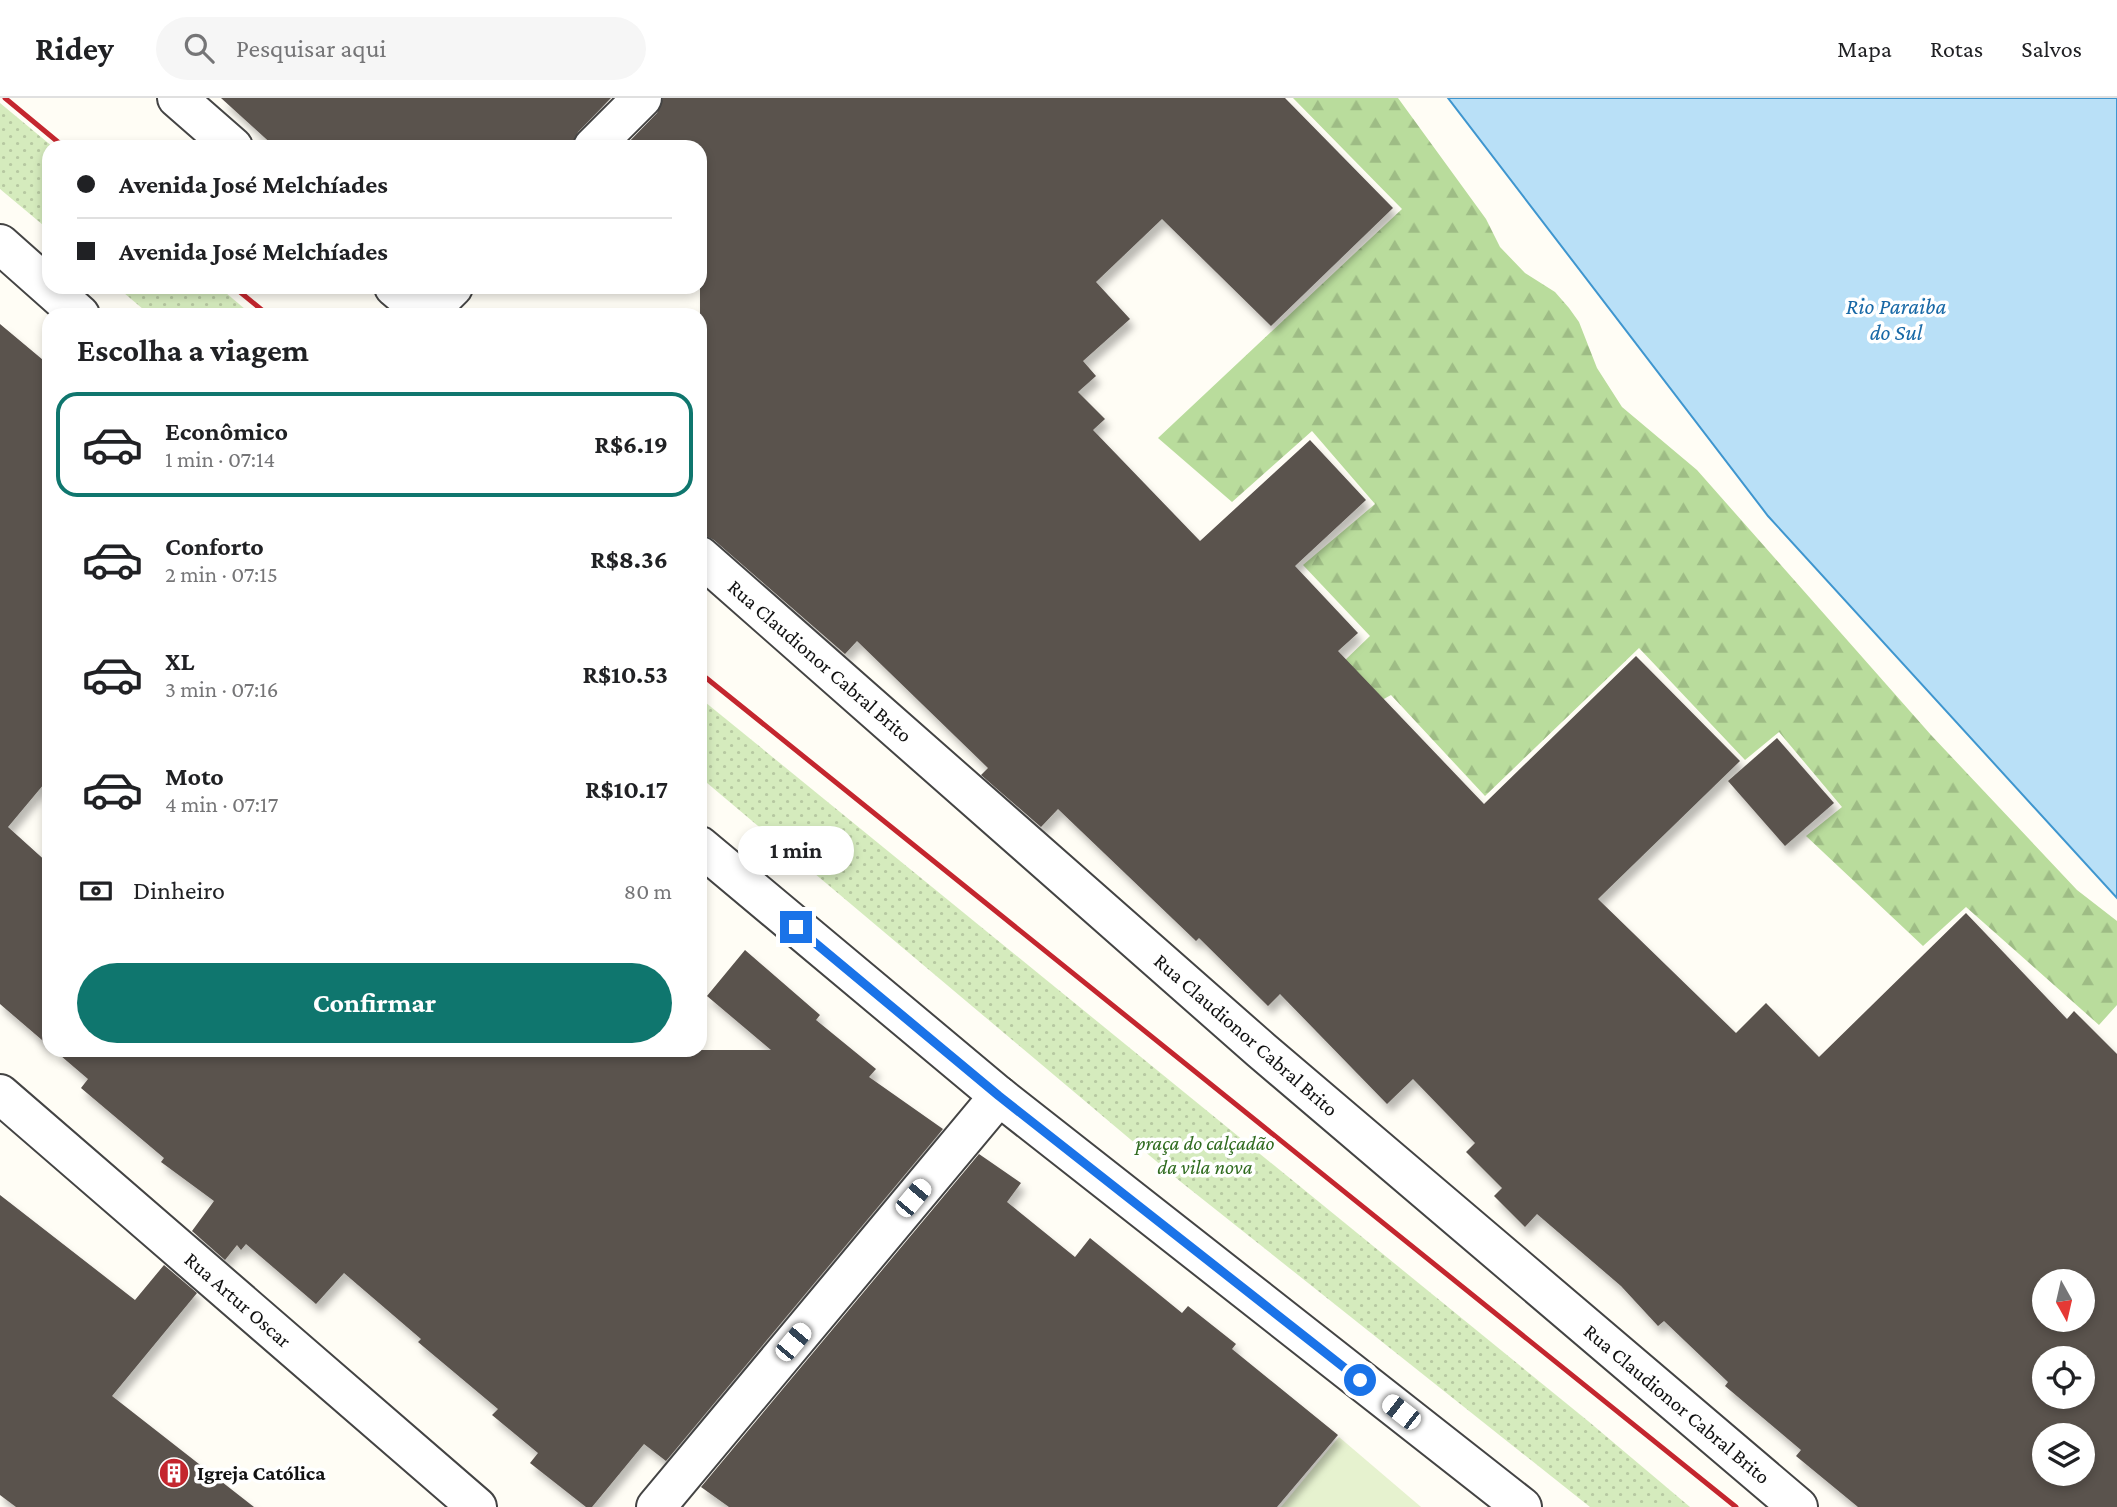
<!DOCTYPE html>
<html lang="pt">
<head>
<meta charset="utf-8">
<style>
	body { margin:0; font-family:"Crimson Pro",serif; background:#f6f6f6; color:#202124; height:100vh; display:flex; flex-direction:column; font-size:26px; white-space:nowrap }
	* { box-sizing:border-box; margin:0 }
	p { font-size:23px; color:#757577 }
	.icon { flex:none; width:38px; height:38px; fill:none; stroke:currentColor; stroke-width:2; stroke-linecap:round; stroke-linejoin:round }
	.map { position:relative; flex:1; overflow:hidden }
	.details { position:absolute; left:42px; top:210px; width:665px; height:749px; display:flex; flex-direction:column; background:#fff; border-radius:21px; box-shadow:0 4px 10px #0003 }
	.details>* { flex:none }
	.guide { position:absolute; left:42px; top:42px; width:665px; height:154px; border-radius:21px; box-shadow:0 4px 10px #0003; display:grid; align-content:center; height:154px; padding:0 35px; background:#fff }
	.needle { width:46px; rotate:172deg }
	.controls { position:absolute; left:2032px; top:1171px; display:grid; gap:14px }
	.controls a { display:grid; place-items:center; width:63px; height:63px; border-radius:50%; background:#fff; box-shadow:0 4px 10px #0003; font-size:35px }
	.end { position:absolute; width:32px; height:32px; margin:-16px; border:9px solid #1a73e8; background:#fff; box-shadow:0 0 0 4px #fff }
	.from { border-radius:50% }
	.bubble { position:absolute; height:49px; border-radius:24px; background:#fff; box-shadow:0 4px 10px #0003; font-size:23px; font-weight:700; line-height:49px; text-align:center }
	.car { position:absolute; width:21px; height:42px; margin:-21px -10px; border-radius:9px; box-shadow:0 0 5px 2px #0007; background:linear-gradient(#fff 24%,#345 0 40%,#fff 0 76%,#345 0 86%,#fff 0) }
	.guide b { display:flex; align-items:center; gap:24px; height:66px; font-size:26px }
	.guide b+b { border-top:2px solid #e0e0e0 }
	.guide i { width:18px; height:18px; background:#202124 }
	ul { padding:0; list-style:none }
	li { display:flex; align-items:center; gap:21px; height:105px; margin:0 14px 10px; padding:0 21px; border:4px solid transparent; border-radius:21px }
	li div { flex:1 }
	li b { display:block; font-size:26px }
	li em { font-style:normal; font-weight:700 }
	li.on { border-color:#0f766e }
	li>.icon { width:63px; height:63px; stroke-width:1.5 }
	h2 { padding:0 35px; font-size:32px; line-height:84px }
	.pay { display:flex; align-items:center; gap:18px; height:77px; padding:0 35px; font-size:26px }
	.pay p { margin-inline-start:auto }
	.primary-button { display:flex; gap:14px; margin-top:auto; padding:14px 35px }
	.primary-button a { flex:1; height:80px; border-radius:42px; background:#0f766e; color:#fff; font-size:28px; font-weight:700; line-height:80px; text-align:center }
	header { display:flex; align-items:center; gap:42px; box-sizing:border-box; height:98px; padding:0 35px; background:#fff; border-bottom:2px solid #e0e0e0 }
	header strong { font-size:33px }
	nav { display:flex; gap:38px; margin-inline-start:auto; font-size:24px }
	.search { width:490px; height:63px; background:#f6f6f6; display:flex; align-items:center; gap:18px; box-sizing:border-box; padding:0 24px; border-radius:38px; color:#757577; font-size:26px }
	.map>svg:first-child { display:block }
	.forest { fill:url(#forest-firs) }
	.park { fill:url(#park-dots) }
	.pitch { fill:#e6f2cf }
	.water { fill:#b9e0f7; stroke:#3f96cf; stroke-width:2 }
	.building { fill:#5a524d; fill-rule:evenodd; filter:url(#shadow) }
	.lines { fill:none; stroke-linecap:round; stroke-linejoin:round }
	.minor-casing { stroke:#444; stroke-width:42 }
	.minor { stroke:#fff; stroke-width:38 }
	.rail { stroke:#c4262e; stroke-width:5 }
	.route { stroke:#1a73e8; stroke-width:9 }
	.labels { text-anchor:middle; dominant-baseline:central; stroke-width:7; stroke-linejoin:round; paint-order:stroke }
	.street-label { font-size:21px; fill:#111; stroke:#fff }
	.park-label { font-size:21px; font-style:italic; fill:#2f6b1f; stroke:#fff }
	.poi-label { font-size:21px; font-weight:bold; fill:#111; stroke:#fff; text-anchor:start }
	.water-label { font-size:23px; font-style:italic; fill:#1768a6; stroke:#fff }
</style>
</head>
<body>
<header>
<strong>Ridey</strong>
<div class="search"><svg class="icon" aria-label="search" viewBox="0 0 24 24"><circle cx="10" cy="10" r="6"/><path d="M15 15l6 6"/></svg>Pesquisar aqui</div>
<nav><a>Mapa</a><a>Rotas</a><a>Salvos</a></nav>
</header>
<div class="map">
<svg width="2117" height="1409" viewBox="0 0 2117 1409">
	<defs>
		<pattern id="forest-firs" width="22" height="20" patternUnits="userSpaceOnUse" patternTransform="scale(1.75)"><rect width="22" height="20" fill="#b9dc9c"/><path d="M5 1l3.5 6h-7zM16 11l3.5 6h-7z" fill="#9ebc85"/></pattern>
		<pattern id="park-dots" width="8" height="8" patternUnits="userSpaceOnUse" patternTransform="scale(1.75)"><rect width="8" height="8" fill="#d5ebbd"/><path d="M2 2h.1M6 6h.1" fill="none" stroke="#b6c8a1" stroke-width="1.8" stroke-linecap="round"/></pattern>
		<filter id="shadow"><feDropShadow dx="4.5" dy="8" stdDeviation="3.5" flood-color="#0004"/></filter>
	</defs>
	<rect width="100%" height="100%" fill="#fffdf5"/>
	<path class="forest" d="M1293 0H1398L1486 121 1500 149 1525 175 1555 194 1569 210 1579 224 1597 270 1622 309 1697 372 1931 637 2077 792 2117 823V907L2099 927 1966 809 1923 848 1806 738 1842 709 1779 634 1745 662 1639 550 1485 698 1391 597 1382 602 1342 565 1370 538 1303 467 1375 406 1312 333 1232 404 1158 340 1402 111Z"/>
	<g class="park">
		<path d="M0 5 53 49H49V132L0 91Z"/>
		<path d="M117 189H219L252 217H150Z"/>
		<path d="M700 600 1588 1323 1690 1409H1590L1181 1084 700 679Z"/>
	</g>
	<path class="pitch" d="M1339 1339 1421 1409H1281Z"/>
	<path class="water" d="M1448 0H2117V800L1768 418Z"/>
	<g class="building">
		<path d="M221 0H611L578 34 572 49H275Z"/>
		<path d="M663 0H1285L1393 110 1271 228 1162 121 1096 184 1130 221 1083 263 1096 278 1078 294 1105 321 1093 332 1200 443 1310 342 1366 402 1295 468 1358 535 1338 553 1484 706 1636 558 1740 663 1598 801 1736 935 1766 905 1819 959 1966 815 2067 921 2074 913 2117 956V1409H1858L1796 1358 1801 1352 1725 1288 1728 1284 1664 1223 1658 1228 1621 1188 1537 1116 1525 1129 1494 1098 1502 1090 1466 1054 1475 1045 1413 981 1387 1006 1280 896 1268 908 1199 840 1196 843 1058 711 1041 729 981 677 988 670 857 543 845 556 714 442 700 435V49H624L657 15ZM2044 1183H2082V1222H2044ZM2044 1260H2082V1298H2044ZM2044 1337H2082V1376H2044Z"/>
		<path d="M0 226 49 267V680L8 729 49 766V948L0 906Z"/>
		<path d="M1777 640 1834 705 1785 748 1728 683Z"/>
		<path d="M745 852 820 917 816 922 876 971 869 979 943 1031 666 1363 644 1346 592 1409H586L530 1365 538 1355 492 1317 498 1311 418 1244 421 1241 344 1175 316 1206 246 1146 241 1152 237 1147 225 1162 192 1133 214 1103 161 1064 164 1060 81 990 88 981 54 952H771L707 898Z"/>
		<path d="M979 1056 1021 1085 1007 1104 1075 1159 1090 1140 1182 1215 1188 1208 1236 1246 1232 1251 1338 1337 1277 1409H729L701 1389Z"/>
		<path d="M0 1097 135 1202 164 1167 197 1195 112 1298 254 1409H16L0 1397Z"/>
	</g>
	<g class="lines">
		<g class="minor-casing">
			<g id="minor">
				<path d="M177 0 233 49"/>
				<path d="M593 49 642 0"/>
				<path d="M0 146 80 217"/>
				<path d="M394 189 427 217"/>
				<path d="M426 216 453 189"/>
				<path d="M700 458 1261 952 1798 1409"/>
				<path d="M700 748 999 998 1522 1409"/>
				<path d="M0 996 477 1409"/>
				<path d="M656 1409 999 998"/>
			</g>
		</g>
		<use href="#minor" class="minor"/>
		<g class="rail">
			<path d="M5 0 64 49"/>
			<path d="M234 189 268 217"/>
			<path d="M700 575 1736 1409"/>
		</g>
	</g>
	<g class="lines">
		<path class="route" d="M796 829 999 998 1360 1282"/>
	</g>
	<defs>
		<g id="building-disc" transform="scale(1.575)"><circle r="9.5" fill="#c4262e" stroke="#fff"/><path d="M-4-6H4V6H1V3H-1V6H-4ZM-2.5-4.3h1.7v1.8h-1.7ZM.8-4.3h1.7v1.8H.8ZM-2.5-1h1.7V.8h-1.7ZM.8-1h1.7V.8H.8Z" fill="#fff"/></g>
	</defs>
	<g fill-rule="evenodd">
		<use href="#building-disc" x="174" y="1375"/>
	</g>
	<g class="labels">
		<g class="street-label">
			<text transform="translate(820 563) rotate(41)">Rua Claudionor Cabral Brito</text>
			<text transform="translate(1246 937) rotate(41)">Rua Claudionor Cabral Brito</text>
			<text transform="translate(238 1202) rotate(41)">Rua Artur Oscar</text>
			<text transform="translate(1677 1306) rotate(40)">Rua Claudionor Cabral Brito</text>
		</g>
		<g class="park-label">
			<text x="1205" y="1045">praça do calçadão<tspan x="1205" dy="24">da vila nova</tspan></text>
		</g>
		<g class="poi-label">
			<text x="197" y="1375">Igreja Católica</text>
		</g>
		<g class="water-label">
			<text x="1896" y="208">Rio Paraiba<tspan x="1896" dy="26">do Sul</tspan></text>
		</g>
	</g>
</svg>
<div class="controls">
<a><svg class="needle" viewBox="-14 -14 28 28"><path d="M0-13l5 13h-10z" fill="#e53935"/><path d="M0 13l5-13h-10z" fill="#757577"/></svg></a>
<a><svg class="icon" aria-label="locate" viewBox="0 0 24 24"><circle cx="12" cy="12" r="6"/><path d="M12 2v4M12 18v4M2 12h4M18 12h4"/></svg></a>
<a><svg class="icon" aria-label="layers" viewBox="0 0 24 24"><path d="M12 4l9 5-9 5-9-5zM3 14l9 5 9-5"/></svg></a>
</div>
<i class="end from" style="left:1360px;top:1282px"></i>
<i class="end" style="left:796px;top:829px"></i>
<div class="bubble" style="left:738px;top:728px;width:116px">1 min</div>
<i class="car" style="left:913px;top:1100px;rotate:40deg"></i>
<i class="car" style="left:793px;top:1244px;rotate:40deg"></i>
<i class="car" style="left:1401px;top:1314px;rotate:308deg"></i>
<div class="guide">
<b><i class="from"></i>Avenida José Melchíades</b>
<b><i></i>Avenida José Melchíades</b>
</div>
<section class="details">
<h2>Escolha a viagem</h2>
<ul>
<li class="on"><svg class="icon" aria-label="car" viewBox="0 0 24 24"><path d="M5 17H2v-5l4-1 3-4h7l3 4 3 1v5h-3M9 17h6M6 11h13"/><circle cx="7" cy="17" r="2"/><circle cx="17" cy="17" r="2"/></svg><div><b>Econômico</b><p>1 min · 07:14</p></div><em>R$6.19</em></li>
<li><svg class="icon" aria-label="car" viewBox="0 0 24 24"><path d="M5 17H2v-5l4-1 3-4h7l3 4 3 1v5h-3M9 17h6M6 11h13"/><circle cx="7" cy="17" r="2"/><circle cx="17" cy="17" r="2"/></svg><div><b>Conforto</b><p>2 min · 07:15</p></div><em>R$8.36</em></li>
<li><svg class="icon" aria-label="car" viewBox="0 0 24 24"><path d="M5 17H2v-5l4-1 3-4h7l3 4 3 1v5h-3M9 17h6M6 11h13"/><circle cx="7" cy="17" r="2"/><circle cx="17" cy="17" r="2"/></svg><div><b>XL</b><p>3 min · 07:16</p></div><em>R$10.53</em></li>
<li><svg class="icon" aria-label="car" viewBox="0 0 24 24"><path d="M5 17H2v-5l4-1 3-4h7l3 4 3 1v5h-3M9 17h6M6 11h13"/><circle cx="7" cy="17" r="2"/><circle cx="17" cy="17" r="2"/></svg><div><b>Moto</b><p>4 min · 07:17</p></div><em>R$10.17</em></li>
</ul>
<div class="pay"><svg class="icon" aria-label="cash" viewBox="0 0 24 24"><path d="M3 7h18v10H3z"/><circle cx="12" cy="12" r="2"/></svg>Dinheiro<p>80 m</p></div>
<div class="primary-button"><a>Confirmar</a></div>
</section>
</div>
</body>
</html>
